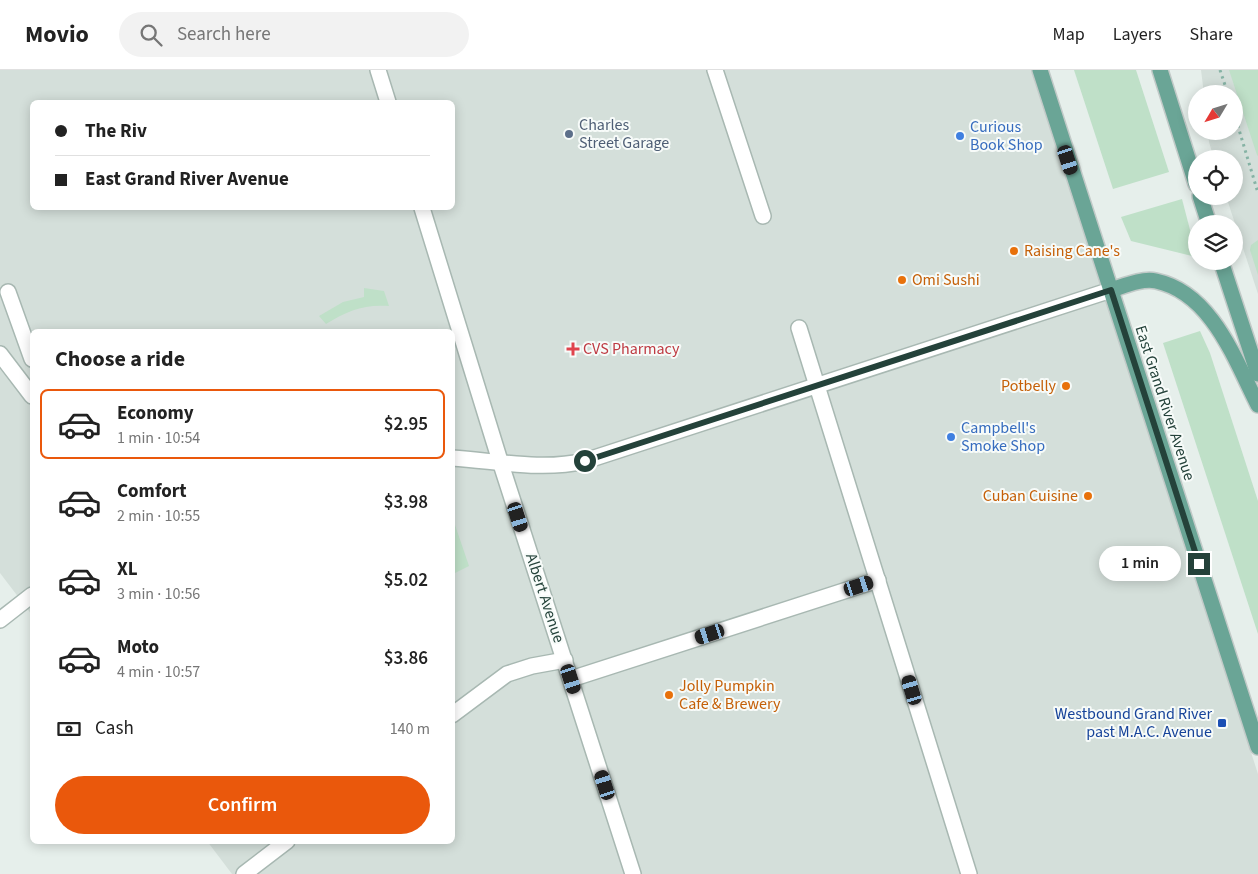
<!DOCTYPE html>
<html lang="en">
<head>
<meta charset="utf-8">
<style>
	body { margin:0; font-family:"Source Sans 3",sans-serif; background:#f2f2f2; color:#222; height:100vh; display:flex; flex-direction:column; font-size:19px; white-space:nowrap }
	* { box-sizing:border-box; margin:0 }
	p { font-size:16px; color:#767676 }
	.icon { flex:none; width:28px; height:28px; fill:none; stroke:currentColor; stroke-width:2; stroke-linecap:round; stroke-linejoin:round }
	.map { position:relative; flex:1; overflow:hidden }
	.sheet { position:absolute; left:30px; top:259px; width:425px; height:515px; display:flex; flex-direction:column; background:#fff; border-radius:8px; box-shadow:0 2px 12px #0003 }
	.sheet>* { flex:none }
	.hud { position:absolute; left:30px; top:30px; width:425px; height:110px; border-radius:8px; box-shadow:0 2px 12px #0003; display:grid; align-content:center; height:110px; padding:0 25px; background:#fff }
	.needle { width:32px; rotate:232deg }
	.fabs { position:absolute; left:1188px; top:15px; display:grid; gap:10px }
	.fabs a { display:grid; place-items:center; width:55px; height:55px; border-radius:50%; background:#fff; box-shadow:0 2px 12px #0003; font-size:25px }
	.end { position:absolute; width:22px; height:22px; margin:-11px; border:6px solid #24423a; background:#fff; box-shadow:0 0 0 2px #fff }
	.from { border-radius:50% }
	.bubble { position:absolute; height:35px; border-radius:18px; background:#fff; box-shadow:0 2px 12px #0003; font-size:16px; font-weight:600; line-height:35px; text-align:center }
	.car { position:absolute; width:15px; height:30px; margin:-15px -8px; border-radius:6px; box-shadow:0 0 4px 1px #0007; background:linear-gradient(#222 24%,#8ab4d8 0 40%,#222 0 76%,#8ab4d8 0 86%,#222 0) }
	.hud b { display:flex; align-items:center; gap:18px; height:48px; font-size:19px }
	.hud b+b { border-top:1px solid #e0e0e0 }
	.hud i { width:12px; height:12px; background:#222 }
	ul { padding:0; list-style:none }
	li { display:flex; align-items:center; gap:15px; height:70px; margin:0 10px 8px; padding:0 15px; border:2px solid transparent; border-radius:8px }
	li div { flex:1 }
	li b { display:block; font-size:19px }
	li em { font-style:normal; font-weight:600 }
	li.current { border-color:#ea580c }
	li>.icon { width:45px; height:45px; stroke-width:1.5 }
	h2 { padding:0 25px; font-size:22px; line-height:60px }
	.pay { display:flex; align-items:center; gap:12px; height:55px; padding:0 25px; font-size:19px }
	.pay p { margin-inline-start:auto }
	.action { display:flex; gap:10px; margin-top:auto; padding:10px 25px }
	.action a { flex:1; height:58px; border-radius:30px; background:#ea580c; color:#fff; font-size:20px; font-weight:600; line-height:58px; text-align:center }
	header { display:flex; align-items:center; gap:30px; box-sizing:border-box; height:70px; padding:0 25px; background:#fff; border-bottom:1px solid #e0e0e0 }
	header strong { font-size:24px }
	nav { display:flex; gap:28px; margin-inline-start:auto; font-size:18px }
	.search { width:350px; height:45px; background:#f2f2f2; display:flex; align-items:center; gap:12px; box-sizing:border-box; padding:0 18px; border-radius:28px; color:#767676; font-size:19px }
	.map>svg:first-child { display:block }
	.built { fill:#d4dfda; fill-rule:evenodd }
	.green { fill:#bfe0c8 }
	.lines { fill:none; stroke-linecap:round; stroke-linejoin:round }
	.service-casing { stroke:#a8b8b2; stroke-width:18 }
	.minor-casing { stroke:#a8b8b2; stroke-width:18 }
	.primary-casing { stroke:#c2cac8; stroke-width:18 }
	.path { stroke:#86b3a5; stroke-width:3; stroke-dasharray:2.5 4; stroke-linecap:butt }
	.service { stroke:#fff; stroke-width:15 }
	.minor { stroke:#fff; stroke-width:15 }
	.primary { stroke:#6aa596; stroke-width:15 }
	.route { stroke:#24423a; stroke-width:6 }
	.service-dot { fill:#5c6f8a; stroke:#f7fbf9; stroke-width:2 }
	.shop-dot { fill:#3f7fe0; stroke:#f7fbf9; stroke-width:2 }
	.food-dot { fill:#e8710a; stroke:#f7fbf9; stroke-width:2 }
	.health-dot { fill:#e0444e; stroke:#f7fbf9; stroke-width:2 }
	.transit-dot { fill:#1a4fb4; stroke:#f7fbf9; stroke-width:2 }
	.labels { text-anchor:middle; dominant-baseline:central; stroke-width:4; stroke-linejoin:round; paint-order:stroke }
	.service-label { font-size:16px; fill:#4e5e75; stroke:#f7fbf9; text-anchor:start }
	.shop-label { font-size:16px; fill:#366cbe; stroke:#f7fbf9; text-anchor:start }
	.food-label { font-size:16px; fill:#c56008; stroke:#f7fbf9; text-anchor:start }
	.health-label { font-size:16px; fill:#be3a42; stroke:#f7fbf9; text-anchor:start }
	.street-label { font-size:16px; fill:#24423a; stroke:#f7fbf9 }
	.transit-label { font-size:16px; fill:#164399; stroke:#f7fbf9; text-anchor:end }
</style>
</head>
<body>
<header>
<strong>Movio</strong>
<div class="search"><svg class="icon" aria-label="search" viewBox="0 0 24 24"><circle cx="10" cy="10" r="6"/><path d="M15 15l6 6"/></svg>Search here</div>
<nav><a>Map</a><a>Layers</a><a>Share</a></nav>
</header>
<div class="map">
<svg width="1258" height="804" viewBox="0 0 1258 804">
	<rect width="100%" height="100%" fill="#e6efeb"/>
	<g class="built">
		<path d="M0 0H1031L1258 704V804H232L207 771H452V261H32V545L0 503ZM32 32H452V138H32Z"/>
		<path d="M1201 0H1258V224L1226 126H1234V89H1214L1209 72 1208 61H1234V24H1204Z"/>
	</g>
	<g class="green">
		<path d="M1074 0H1136L1169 102 1113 119Z"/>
		<path d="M1229 0H1258V86L1257 85Z"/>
		<path d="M1182 129 1196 183 1192 186 1131 171 1121 147Z"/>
		<path d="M1258 170V205L1250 180 1251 175Z"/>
		<path d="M364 218 384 221 389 236C364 234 347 241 326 254L319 246 343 232 364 227Z"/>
		<path d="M1200 261 1210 283 1258 431V564L1163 273Z"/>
		<path d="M453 449 469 496 453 504H452Z"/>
	</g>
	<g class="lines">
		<g class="service-casing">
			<g id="service">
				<path d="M715 0 763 146"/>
				<path d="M8 222 32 289"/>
				<path d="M799 258 969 804"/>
				<path d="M0 284 32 326"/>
				<path d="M571 609 878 510"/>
				<path d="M452 645 507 604 532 596 565 590"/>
				<path d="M244 804 287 771"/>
			</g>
		</g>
		<g class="minor-casing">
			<g id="minor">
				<path d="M378 0 388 32"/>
				<path d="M422 138 500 391 633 804"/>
				<path d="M452 388C498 391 541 401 585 391L1111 220"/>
				<path d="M0 550 32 525"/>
			</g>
		</g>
		<g class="primary-casing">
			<g id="primary">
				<path d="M1040 0 1258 677"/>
				<path d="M1160 0 1196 114"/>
				<path d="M1200 126 1209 154"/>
				<path d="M1221 191 1258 304"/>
				<path d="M1111 220C1124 216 1142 208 1156 211 1212 223 1235 290 1258 335"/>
			</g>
		</g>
		<g class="path">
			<path d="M1220 0 1228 24"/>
			<path d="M1234 43 1258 123"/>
		</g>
		<use href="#service" class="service"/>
		<use href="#minor" class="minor"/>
		<use href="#primary" class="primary"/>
	</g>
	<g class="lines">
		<path class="route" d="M585 391 1111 220 1199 494"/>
	</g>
	<circle class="service-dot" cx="569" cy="64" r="5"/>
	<g class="shop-dot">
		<circle cx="960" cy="66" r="5"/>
		<circle cx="951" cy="367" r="5"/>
	</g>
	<g class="food-dot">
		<circle cx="1014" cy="181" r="5"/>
		<circle cx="902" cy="210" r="5"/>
		<circle cx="1066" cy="316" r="5"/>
		<circle cx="1088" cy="426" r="5"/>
		<circle cx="669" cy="625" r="5"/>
	</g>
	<path class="health-dot" d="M570.5 271.5h5v5h5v5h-5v5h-5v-5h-5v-5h5z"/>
	<rect class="transit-dot" x="1217" y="648" width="10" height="10" rx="2.5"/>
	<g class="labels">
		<g class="service-label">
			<text x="579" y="55">Charles<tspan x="579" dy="18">Street Garage</tspan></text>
		</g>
		<g class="shop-label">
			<text x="970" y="57">Curious<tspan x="970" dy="18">Book Shop</tspan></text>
			<text x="961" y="358">Campbell's<tspan x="961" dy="18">Smoke Shop</tspan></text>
		</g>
		<g class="food-label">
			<text x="1024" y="181">Raising Cane's</text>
			<text x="912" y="210">Omi Sushi</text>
			<text x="1056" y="316" text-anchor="end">Potbelly</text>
			<text x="1078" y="426" text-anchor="end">Cuban Cuisine</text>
			<text x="679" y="616">Jolly Pumpkin<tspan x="679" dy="18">Cafe &amp; Brewery</tspan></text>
		</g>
		<g class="health-label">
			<text x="583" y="279">CVS Pharmacy</text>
		</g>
		<g class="street-label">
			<text transform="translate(1165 333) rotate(72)">East Grand River Avenue</text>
			<text transform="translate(545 528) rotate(72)">Albert Avenue</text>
		</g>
		<g class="transit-label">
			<text x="1212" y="644">Westbound Grand River<tspan x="1212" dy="18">past M.A.C. Avenue</tspan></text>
		</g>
	</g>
</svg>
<div class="fabs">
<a><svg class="needle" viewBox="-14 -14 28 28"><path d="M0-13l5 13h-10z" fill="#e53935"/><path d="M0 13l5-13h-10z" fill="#767676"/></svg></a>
<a><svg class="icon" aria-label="locate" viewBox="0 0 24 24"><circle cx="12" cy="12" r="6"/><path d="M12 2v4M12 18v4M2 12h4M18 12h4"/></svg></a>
<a><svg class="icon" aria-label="layers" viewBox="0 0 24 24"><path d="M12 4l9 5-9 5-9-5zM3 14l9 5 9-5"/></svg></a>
</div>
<i class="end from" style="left:585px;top:391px"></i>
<i class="end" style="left:1199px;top:494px"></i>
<div class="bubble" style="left:1099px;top:476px;width:82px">1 min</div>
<i class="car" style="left:1068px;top:90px;rotate:162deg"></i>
<i class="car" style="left:518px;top:447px;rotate:162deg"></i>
<i class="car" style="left:859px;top:516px;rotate:72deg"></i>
<i class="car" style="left:710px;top:564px;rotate:252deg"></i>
<i class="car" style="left:571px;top:609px;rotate:162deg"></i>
<i class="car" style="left:912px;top:620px;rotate:343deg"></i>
<i class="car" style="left:605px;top:715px;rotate:342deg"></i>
<div class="hud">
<b><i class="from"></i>The Riv</b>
<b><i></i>East Grand River Avenue</b>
</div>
<section class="sheet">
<h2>Choose a ride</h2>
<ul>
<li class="current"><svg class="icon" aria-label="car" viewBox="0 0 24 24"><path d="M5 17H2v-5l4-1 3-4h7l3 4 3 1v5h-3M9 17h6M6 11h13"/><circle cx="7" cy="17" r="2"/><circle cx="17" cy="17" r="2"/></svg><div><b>Economy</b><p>1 min · 10:54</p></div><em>$2.95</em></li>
<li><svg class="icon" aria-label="car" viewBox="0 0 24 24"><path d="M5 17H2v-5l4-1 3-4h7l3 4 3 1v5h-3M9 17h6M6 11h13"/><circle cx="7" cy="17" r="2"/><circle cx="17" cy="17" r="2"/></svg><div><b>Comfort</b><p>2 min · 10:55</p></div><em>$3.98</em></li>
<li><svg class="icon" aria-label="car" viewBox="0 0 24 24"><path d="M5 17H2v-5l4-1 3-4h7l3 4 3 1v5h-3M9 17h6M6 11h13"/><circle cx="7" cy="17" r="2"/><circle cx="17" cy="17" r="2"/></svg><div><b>XL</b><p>3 min · 10:56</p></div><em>$5.02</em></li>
<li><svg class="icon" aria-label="car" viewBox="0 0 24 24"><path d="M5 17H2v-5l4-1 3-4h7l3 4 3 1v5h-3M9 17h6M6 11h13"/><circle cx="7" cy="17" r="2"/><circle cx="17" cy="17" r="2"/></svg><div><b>Moto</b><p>4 min · 10:57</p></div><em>$3.86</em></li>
</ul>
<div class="pay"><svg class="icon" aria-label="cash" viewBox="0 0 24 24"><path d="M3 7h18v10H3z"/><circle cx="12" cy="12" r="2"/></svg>Cash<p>140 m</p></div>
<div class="action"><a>Confirm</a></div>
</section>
</div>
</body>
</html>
